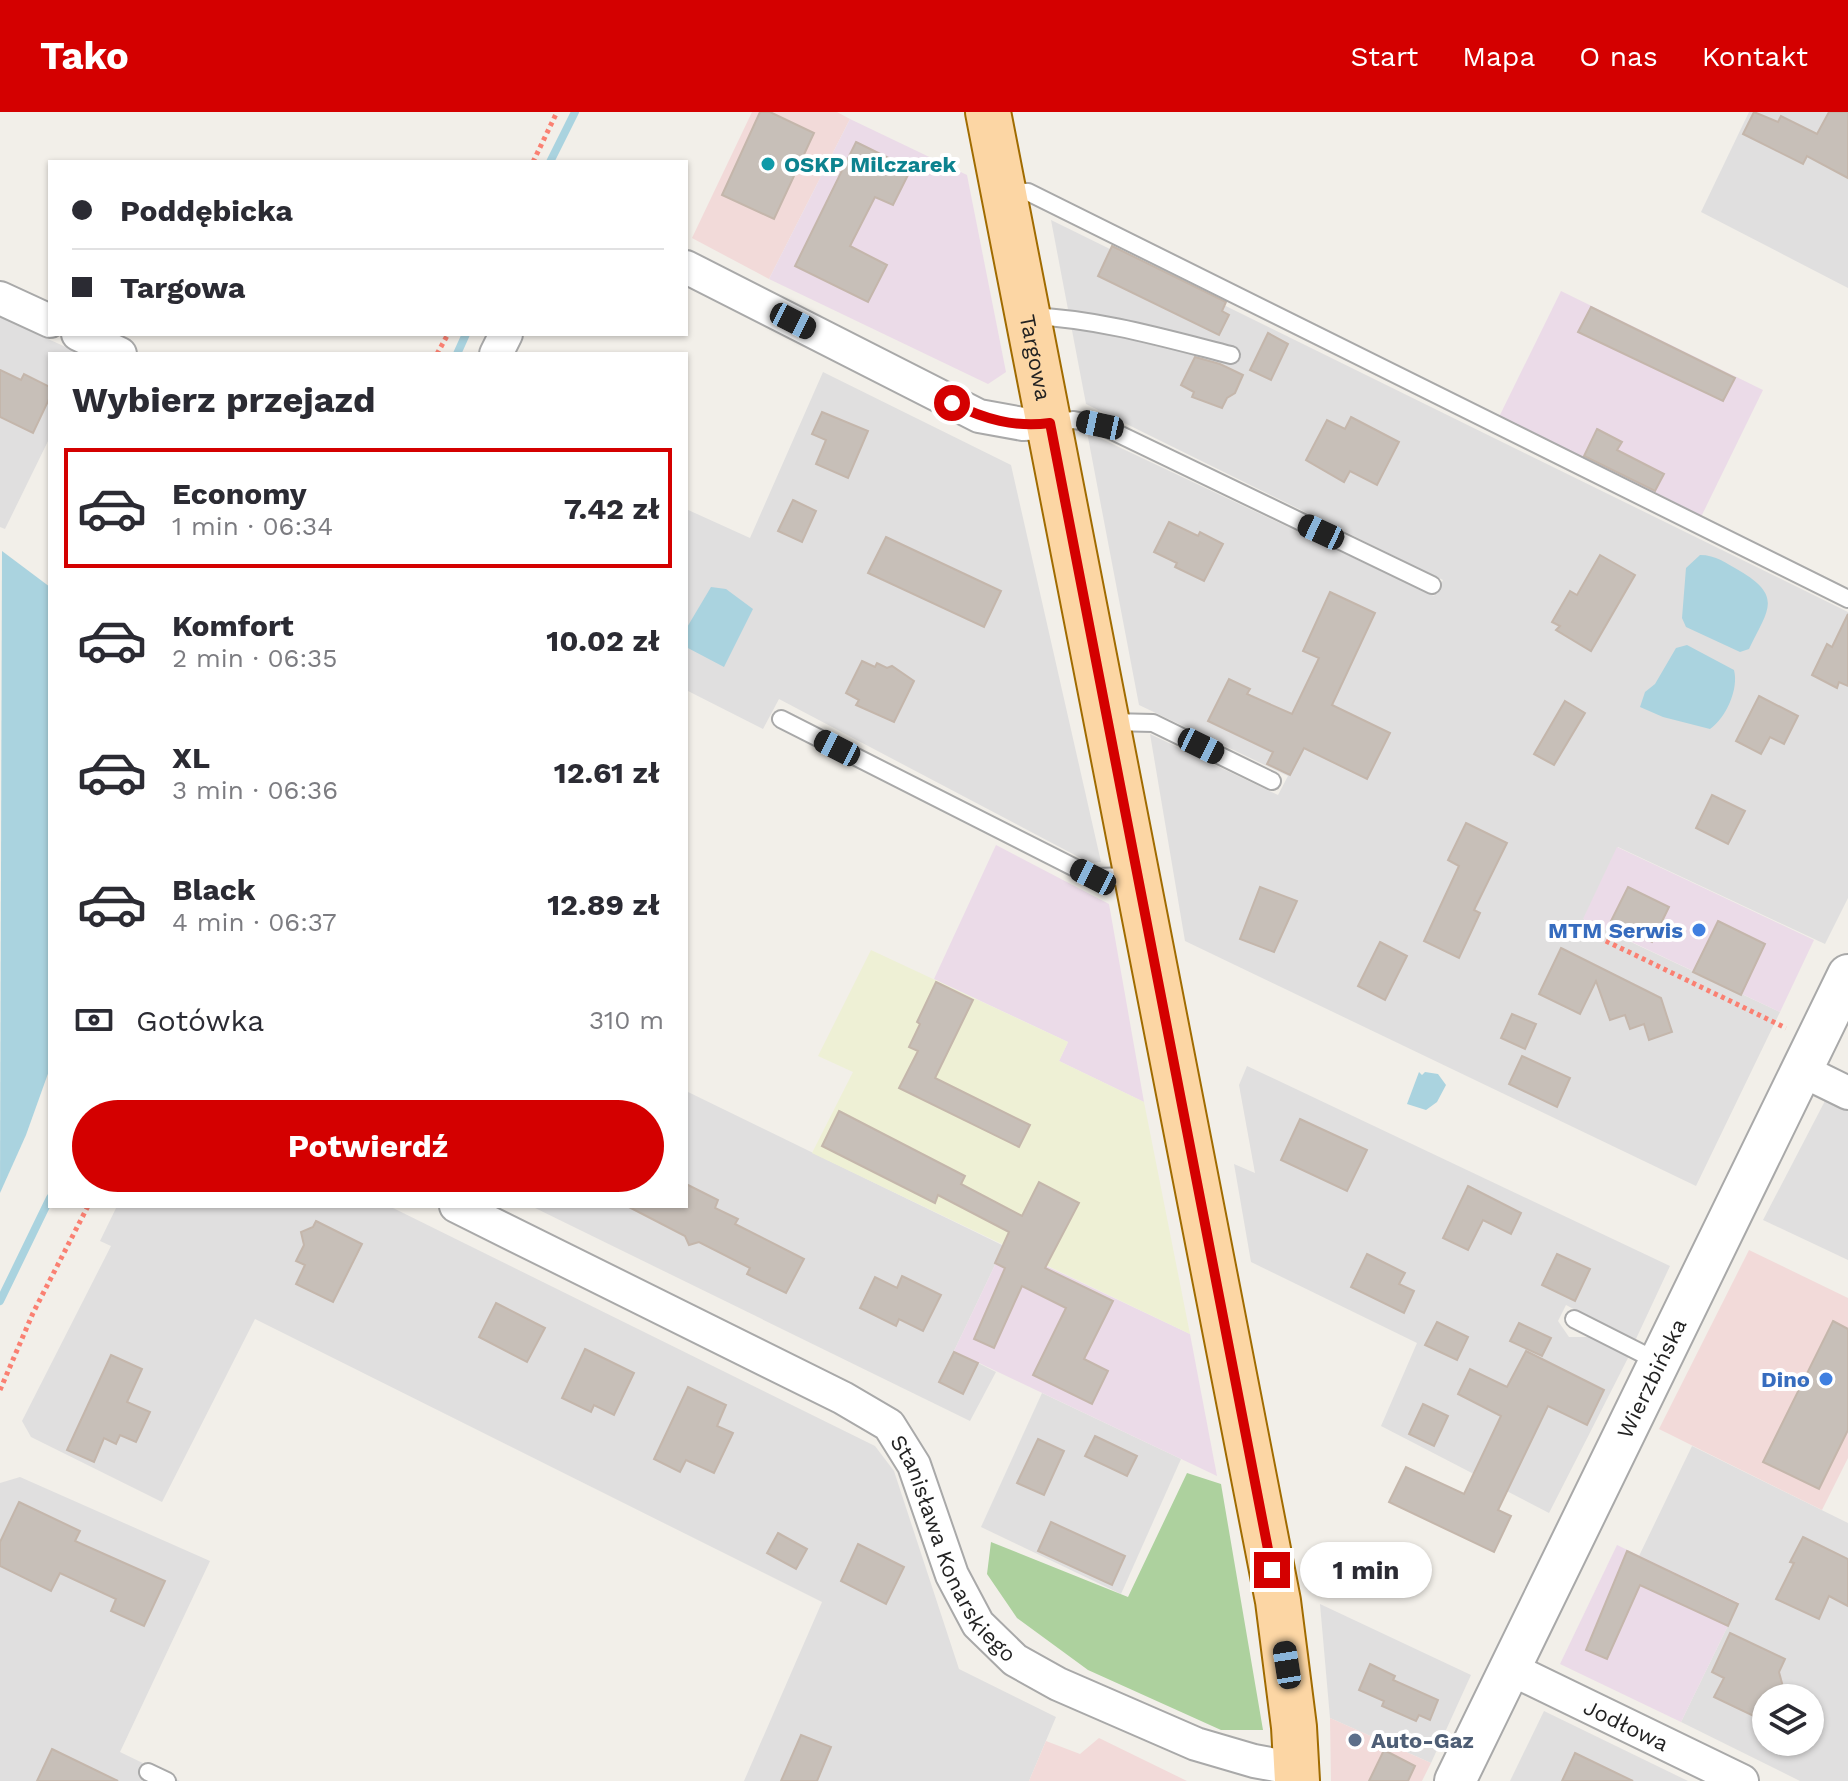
<!DOCTYPE html>
<html lang="pl">
<head>
<meta charset="utf-8">
<style>
	body { margin:0; font-family:"Work Sans",sans-serif; background:#f2f2f3; color:#2b2b33; height:100vh; display:flex; flex-direction:column; font-size:30px; white-space:nowrap }
	* { box-sizing:border-box; margin:0 }
	p { font-size:26px; color:#7c7c81 }
	.icon { flex:none; width:44px; height:44px; fill:none; stroke:currentColor; stroke-width:2; stroke-linecap:round; stroke-linejoin:round }
	.map { position:relative; flex:1; overflow:hidden }
	.side { position:absolute; left:48px; top:240px; width:640px; height:856px; display:flex; flex-direction:column; background:#fff; border-radius:0px; box-shadow:0 2px 6px #0004 }
	.side>* { flex:none }
	.guide { position:absolute; left:48px; top:48px; width:640px; height:176px; border-radius:0px; box-shadow:0 2px 6px #0004; display:grid; align-content:center; height:176px; padding:0 24px; background:#fff }
	.fabs { position:absolute; left:1752px; top:1572px; display:grid; gap:16px }
	.fabs a { display:grid; place-items:center; width:72px; height:72px; border-radius:50%; background:#fff; box-shadow:0 2px 6px #0004; font-size:40px }
	.end { position:absolute; width:36px; height:36px; margin:-18px; border:10px solid #d40000; background:#fff; box-shadow:0 0 0 4px #fff }
	.from { border-radius:50% }
	.bubble { position:absolute; height:56px; border-radius:28px; background:#fff; box-shadow:0 2px 6px #0004; font-size:26px; font-weight:700; line-height:56px; text-align:center }
	.car { position:absolute; width:24px; height:48px; margin:-24px -12px; border-radius:10px; box-shadow:0 0 6px 2px #0007; background:linear-gradient(#222 24%,#8ab4d8 0 40%,#222 0 76%,#8ab4d8 0 86%,#222 0) }
	.guide b { display:flex; align-items:center; gap:28px; height:76px; font-size:30px }
	.guide b+b { border-top:2px solid #e1e1e2 }
	.guide i { width:20px; height:20px; background:#2b2b33 }
	ul { padding:0; list-style:none }
	li { display:flex; align-items:center; gap:24px; height:120px; margin:0 16px 12px; padding:0 8px; border:4px solid transparent; border-radius:0px }
	li div { flex:1 }
	li b { display:block; font-size:30px }
	li em { font-style:normal; font-weight:700 }
	li.selected { border-color:#d40000 }
	li>.icon { width:72px; height:72px; stroke-width:1.5 }
	h2 { padding:0 24px; font-size:36px; line-height:96px }
	.pay { display:flex; align-items:center; gap:20px; height:88px; padding:0 24px; font-size:30px }
	.pay p { margin-inline-start:auto }
	.cta { display:flex; gap:16px; margin-top:auto; padding:16px 24px }
	.cta a { flex:1; height:92px; border-radius:48px; background:#d40000; color:#fff; font-size:32px; font-weight:700; line-height:92px; text-align:center }
	header { display:flex; align-items:center; gap:48px; box-sizing:border-box; height:112px; padding:0 40px; background:#d40000; color:#fff }
	header strong { font-size:38px }
	nav { display:flex; gap:44px; margin-inline-start:auto; font-size:28px }
	.map>svg:first-child { display:block }
	.residential { fill:#e0dfdf; fill-rule:evenodd }
	.commercial { fill:#f2dad9 }
	.industrial { fill:#ebdbe8 }
	.farmland { fill:#eef0d5 }
	.forest { fill:#add19e }
	.water { fill:#aad3df }
	.lines { fill:none; stroke-linecap:round; stroke-linejoin:round }
	.stream { stroke:#aad3df; stroke-width:8 }
	.building { fill:#c7bfb8; stroke:#c4b6ab; stroke-width:2 }
	.service-casing { stroke:#a9a9a9; stroke-width:20 }
	.minor-casing { stroke:#a9a9a9; stroke-width:36 }
	.tertiary-casing { stroke:#a9a9a9; stroke-width:44 }
	.primary-casing { stroke:#a06b00; stroke-width:48 }
	.path { stroke:#fa8072; stroke-width:5; stroke-dasharray:4 4; stroke-linecap:butt }
	.service { stroke:#fff; stroke-width:16 }
	.minor { stroke:#fff; stroke-width:32 }
	.tertiary { stroke:#fff; stroke-width:40 }
	.primary { stroke:#fcd6a4; stroke-width:44 }
	.route { stroke:#d40000; stroke-width:10 }
	.culture-dot { fill:#0f9aa8; stroke:#fff; stroke-width:3 }
	.shop-dot { fill:#3f7fe0; stroke:#fff; stroke-width:3 }
	.service-dot { fill:#5c6f8a; stroke:#fff; stroke-width:3 }
	.labels { text-anchor:middle; dominant-baseline:central; stroke-width:8; stroke-linejoin:round; paint-order:stroke }
	.culture-label { font-size:22px; font-weight:bold; fill:#0d838f; stroke:#fff; text-anchor:start }
	.street-label { font-size:22px; fill:#222; stroke:#fff }
	.shop-label { font-size:22px; font-weight:bold; fill:#366cbe; stroke:#fff; text-anchor:end }
	.service-label { font-size:22px; font-weight:bold; fill:#4e5e75; stroke:#fff; text-anchor:start }
</style>
</head>
<body>
<header>
<strong>Tako</strong>
<nav><a>Start</a><a>Mapa</a><a>O nas</a><a>Kontakt</a></nav>
</header>
<div class="map">
<svg width="1848" height="1669" viewBox="0 0 1848 1669">
	<rect width="100%" height="100%" fill="#f2efe9"/>
	<g class="residential">
		<path d="M1749 0H1848V176L1701 100Z"/>
		<path d="M1051 108 1848 500V786L1825 832 1618 735 1584 808 1780 900 1696 1074 1185 829 1150 622 1278 683 1288 664 1139 593 1087 320 1434 484 1443 468 1086 292Z"/>
		<path d="M0 205 81 242H50V325L5 417 0 415Z"/>
		<path d="M823 260 1011 353 1101 750 1090 751 779 587 763 617 686 578V397L750 426Z"/>
		<path d="M1247 954 1670 1154 1635 1229 1566 1193 1558 1209 1569 1225H1590L1629 1244 1549 1401 1381 1314 1417 1231 1251 1150 1234 1052 1255 1061 1239 973Z"/>
		<path d="M686 979 1004 1134 954 1239 996 1260 970 1309 531 1094H686Z"/>
		<path d="M1827 985 1848 995V1148L1763 1108Z"/>
		<path d="M117 1094H389L875 1334 894 1359 959 1557 1056 1605 1029 1669H744L822 1490 255 1207 162 1390 31 1325 22 1309 111 1134 100 1129Z"/>
		<path d="M1042 1281 1181 1347 1121 1482 981 1415Z"/>
		<path d="M1692 1334 1848 1411V1669H1800L1681 1610 1739 1491 1639 1444ZM1766 1586H1810V1630H1766Z"/>
		<path d="M20 1365 210 1449 120 1640 180 1669H0V1371Z"/>
		<path d="M1320 1492 1471 1563 1431 1651 1330 1606Z"/>
		<path d="M1544 1599 1688 1669H1510Z"/>
	</g>
	<g class="commercial">
		<path d="M752 0H837L850 7 769 167 692 126Z"/>
		<path d="M1749 1138 1848 1186V1346L1822 1398 1659 1317Z"/>
		<path d="M1330 1606 1431 1651 1422 1669H1331Z"/>
		<path d="M1099 1626 1187 1669H1029L1046 1629 1080 1642Z"/>
	</g>
	<g class="industrial">
		<path d="M850 7 967 63 1006 260 988 272 769 167Z"/>
		<path d="M1561 179 1763 278 1700 407 1498 307Z"/>
		<path d="M996 733 1109 792 1144 990 1059 949 1068 930 934 867Z"/>
		<path d="M1617 735 1814 828 1780 900 1583 807Z"/>
		<path d="M1004 1134 1190 1222 1217 1364 954 1239Z"/>
		<path d="M1617 1433 1739 1491 1681 1610 1560 1552Z"/>
	</g>
	<path class="farmland" d="M871 838 1068 930 1059 949 1144 990 1190 1222 812 1041 853 960 818 944Z"/>
	<path class="forest" d="M1187 1361 1221 1372 1263 1618H1221L1088 1558 1017 1506 987 1462 991 1430 1128 1485Z"/>
	<g class="water">
		<path d="M2 439 50 475V956L26 1023 0 1081Z"/>
		<path d="M1700 443C1716 443 1726 451 1740 459 1784 485 1767 499 1749 537L1740 540 1686 515 1682 506 1686 456Z"/>
		<path d="M711 475 726 477 753 497 724 555 686 535V517Z"/>
		<path d="M1687 533 1734 558C1739 577 1726 606 1710 617L1663 605 1640 595 1645 580 1655 572 1676 536Z"/>
		<path d="M1419 960 1422 963 1425 960 1438 962 1446 973 1437 990 1426 998 1407 992Z"/>
	</g>
	<g class="lines">
		<g class="stream">
			<path d="M550 50 575 0"/>
			<path d="M457 242 466 222"/>
			<path d="M0 1189 50 1086"/>
		</g>
	</g>
	<g class="building">
		<path d="M760 0H770L814 21 774 107 722 83Z"/>
		<path d="M1754 0 1778 10 1781 4 1817 22 1829 0H1848V66L1807 44 1803 52 1743 22Z"/>
		<path d="M856 30 911 57 893 93 875 85 850 134 887 153 868 190 795 154Z"/>
		<path d="M1112 134 1226 190 1222 199 1229 203 1219 223 1098 164Z"/>
		<path d="M1591 195 1735 266 1723 289 1578 220Z"/>
		<path d="M1268 221 1288 232 1271 268 1250 258Z"/>
		<path d="M1195 245 1220 252 1243 263 1235 281 1227 286 1222 296 1192 285 1194 280 1181 273Z"/>
		<path d="M0 258 21 268 24 262 50 275V285L33 321 0 305Z"/>
		<path d="M822 300 868 319 848 366 816 352 826 328 812 322Z"/>
		<path d="M1351 305 1399 330 1377 373 1350 359 1344 370 1306 348 1327 308 1345 317Z"/>
		<path d="M1597 317 1622 330 1617 338 1664 362 1655 379 1584 344Z"/>
		<path d="M793 388 816 399 802 430 778 419Z"/>
		<path d="M1169 410 1198 424 1200 420 1223 432 1204 469 1175 455 1177 451 1154 440Z"/>
		<path d="M886 425 1001 479 984 515 868 461Z"/>
		<path d="M1600 443 1635 463 1591 539 1556 518 1560 514 1552 510 1570 479 1577 483Z"/>
		<path d="M1330 480 1375 501 1332 593 1390 621 1367 667 1304 636 1290 663 1267 652 1273 640 1208 609 1229 567 1250 577 1247 582 1292 602 1319 546 1303 539Z"/>
		<path d="M1848 502V574L1839 570 1837 576 1812 563 1827 532 1832 535Z"/>
		<path d="M862 549 875 555 877 551 887 556 892 554 914 569 894 610 856 593 859 588 846 581Z"/>
		<path d="M1759 584 1798 604 1784 632 1770 625 1761 642 1736 629Z"/>
		<path d="M1565 589 1585 601 1554 653 1534 642Z"/>
		<path d="M1712 683 1745 699 1728 732 1696 716Z"/>
		<path d="M1466 711 1507 731 1474 798 1480 801 1459 846 1424 829 1459 754 1448 748Z"/>
		<path d="M1260 775 1297 789 1274 840 1240 827Z"/>
		<path d="M1628 775 1669 795 1652 830 1611 809Z"/>
		<path d="M1718 809 1765 832 1741 883 1693 860Z"/>
		<path d="M1380 830 1407 844 1385 888 1358 874Z"/>
		<path d="M1561 836 1661 886 1672 920 1649 928 1644 912 1630 917 1625 903 1610 908 1596 869 1580 902 1539 882Z"/>
		<path d="M936 870 973 888 935 966 1030 1013 1019 1035 899 976 918 939 909 935 920 912 917 910Z"/>
		<path d="M1512 902 1536 912 1525 937 1501 926Z"/>
		<path d="M1522 944 1570 966 1557 995 1509 972Z"/>
		<path d="M839 999 965 1064 961 1072 1022 1104 1039 1070 1079 1091 1045 1156 1113 1189 1084 1247 1108 1259 1092 1292 1033 1263 1066 1196 1022 1174 994 1236 974 1227 1005 1156 995 1151 1009 1120 938 1083 935 1091 822 1034Z"/>
		<path d="M1300 1007 1367 1038 1347 1079 1281 1048Z"/>
		<path d="M686 1072 718 1088 715 1096 738 1107 735 1112 804 1147 786 1181 747 1162 750 1156 699 1130 689 1133 685 1124 627 1094H686Z"/>
		<path d="M1468 1074 1521 1101 1511 1122 1483 1108 1468 1138 1443 1126Z"/>
		<path d="M316 1109 362 1132 333 1190 296 1172 305 1153 296 1149 304 1133 301 1120 313 1115Z"/>
		<path d="M1367 1142 1405 1161 1399 1172 1414 1179 1404 1201 1351 1175Z"/>
		<path d="M1557 1142 1590 1157 1575 1189 1542 1173Z"/>
		<path d="M902 1164 941 1183 923 1219 899 1207 896 1214 860 1196 875 1165 897 1176Z"/>
		<path d="M496 1191 545 1216 527 1250 479 1225Z"/>
		<path d="M1833 1209 1848 1217V1318L1819 1377 1763 1350Z"/>
		<path d="M1437 1210 1468 1225 1457 1248 1425 1233Z"/>
		<path d="M1519 1211 1551 1226 1542 1244 1510 1229Z"/>
		<path d="M585 1237 634 1261 614 1303 594 1293 591 1300 562 1286Z"/>
		<path d="M1526 1239 1604 1278 1587 1313 1548 1294 1498 1398 1511 1404 1494 1440 1389 1390 1406 1355 1464 1382 1501 1304 1458 1282 1470 1257 1507 1275Z"/>
		<path d="M954 1240 978 1251 963 1282 939 1270Z"/>
		<path d="M111 1243 142 1257 127 1290 150 1300 136 1330 120 1323 116 1332 104 1326 94 1350 67 1338Z"/>
		<path d="M688 1275 726 1293 717 1314 733 1321 714 1361 686 1348 680 1360 654 1347Z"/>
		<path d="M1423 1292 1448 1304 1434 1334 1409 1322Z"/>
		<path d="M1095 1324 1137 1344 1127 1364 1085 1344Z"/>
		<path d="M1038 1327 1064 1339 1044 1383 1017 1371Z"/>
		<path d="M19 1390 80 1419 75 1429 165 1469 144 1514 111 1499 116 1487 60 1461 51 1479 0 1454V1430Z"/>
		<path d="M1051 1410 1125 1444 1112 1473 1038 1439Z"/>
		<path d="M778 1421 807 1437 796 1457 767 1441Z"/>
		<path d="M1803 1425 1848 1447V1494L1829 1484 1819 1507 1776 1487 1794 1451 1790 1450Z"/>
		<path d="M858 1432 904 1455 886 1492 841 1469Z"/>
		<path d="M1627 1439 1738 1492 1728 1514 1640 1473 1607 1547 1586 1538Z"/>
		<path d="M1730 1521 1785 1547 1779 1560 1783 1575 1778 1586H1766V1601L1762 1608 1714 1585 1724 1566 1712 1560Z"/>
		<path d="M1370 1552 1395 1564 1393 1568 1438 1588 1430 1608 1419 1603 1416 1609 1382 1594 1384 1589 1359 1578Z"/>
		<path d="M801 1623 831 1635 817 1669H781Z"/>
		<path d="M52 1637 118 1669H37Z"/>
		<path d="M1384 1638 1415 1654 1408 1669H1369Z"/>
		<path d="M1575 1641 1633 1669H1562Z"/>
	</g>
	<g class="lines">
		<g class="service-casing">
			<g id="service">
				<path d="M1005 79 1028 80 1848 487"/>
				<path d="M1030 204C1099 207 1164 226 1231 243"/>
				<path d="M1051 311 1074 308 1100 313 1432 473"/>
				<path d="M781 607 1093 765 1137 764"/>
				<path d="M1110 610 1153 611 1272 669"/>
				<path d="M1574 1207 1659 1250"/>
				<path d="M148 1660 167 1669"/>
			</g>
		</g>
		<g class="minor-casing">
			<g id="minor">
				<path d="M686 155 979 304 1023 312 1050 311"/>
				<path d="M0 186 50 209"/>
				<path d="M78 222 120 242"/>
				<path d="M496 242 506 222"/>
				<path d="M1801 958 1848 981"/>
				<path id="s1" d="M456 1094 843 1286 889 1313 914 1353 952 1463 978 1512 1015 1548 1058 1572 1196 1632 1254 1649 1297 1657"/>
				<path id="s2" d="M1511 1557 1742 1669"/>
			</g>
		</g>
		<g class="tertiary-casing">
			<g id="tertiary">
				<path id="s3" d="M1455 1669 1848 863"/>
			</g>
		</g>
		<g class="primary-casing">
			<g id="primary">
				<path id="s4" d="M988 0 1278 1489 1294 1615 1297 1669"/>
			</g>
		</g>
		<g class="path">
			<path d="M533 50 557 0"/>
			<path d="M437 242 448 222"/>
			<path d="M1577 815 1786 916"/>
			<path d="M0 1278 33 1201 88 1094"/>
		</g>
		<use href="#service" class="service"/>
		<use href="#minor" class="minor"/>
		<use href="#tertiary" class="tertiary"/>
		<use href="#primary" class="primary"/>
	</g>
	<g class="lines">
		<path class="route" d="M952 291C984 307 1015 316 1050 311L1272 1458"/>
	</g>
	<circle class="culture-dot" cx="768" cy="52" r="8"/>
	<g class="shop-dot">
		<circle cx="1699" cy="818" r="8"/>
		<circle cx="1826" cy="1267" r="8"/>
	</g>
	<circle class="service-dot" cx="1355" cy="1628" r="8"/>
	<g class="labels">
		<g class="culture-label">
			<text x="784" y="52">OSKP Milczarek</text>
		</g>
		<g class="street-label">
			<text stroke="none"><textPath href="#s4" startOffset="250">Targowa</textPath></text>
			<text stroke="none"><textPath href="#s3" startOffset="448">Wierzbińska</textPath></text>
			<text stroke="none"><textPath href="#s1" startOffset="626">Stanisława Konarskiego</textPath></text>
			<text stroke="none"><textPath href="#s2" startOffset="128">Jodłowa</textPath></text>
		</g>
		<g class="shop-label">
			<text x="1683" y="818">MTM Serwis</text>
			<text x="1810" y="1267">Dino</text>
		</g>
		<g class="service-label">
			<text x="1371" y="1628">Auto-Gaz</text>
		</g>
	</g>
</svg>
<div class="fabs">
<a><svg class="icon" aria-label="layers" viewBox="0 0 24 24"><path d="M12 4l9 5-9 5-9-5zM3 14l9 5 9-5"/></svg></a>
</div>
<i class="end from" style="left:952px;top:291px"></i>
<i class="end" style="left:1272px;top:1458px"></i>
<div class="bubble" style="left:1300px;top:1430px;width:132px">1 min</div>
<i class="car" style="left:793px;top:209px;rotate:117deg"></i>
<i class="car" style="left:1100px;top:313px;rotate:282deg"></i>
<i class="car" style="left:1321px;top:420px;rotate:295deg"></i>
<i class="car" style="left:1201px;top:634px;rotate:116deg"></i>
<i class="car" style="left:837px;top:636px;rotate:297deg"></i>
<i class="car" style="left:1093px;top:765px;rotate:297deg"></i>
<i class="car" style="left:1287px;top:1553px;rotate:351deg"></i>
<div class="guide">
<b><i class="from"></i>Poddębicka</b>
<b><i></i>Targowa</b>
</div>
<section class="side">
<h2>Wybierz przejazd</h2>
<ul>
<li class="selected"><svg class="icon" aria-label="car" viewBox="0 0 24 24"><path d="M5 17H2v-5l4-1 3-4h7l3 4 3 1v5h-3M9 17h6M6 11h13"/><circle cx="7" cy="17" r="2"/><circle cx="17" cy="17" r="2"/></svg><div><b>Economy</b><p>1 min · 06:34</p></div><em>7.42 zł</em></li>
<li><svg class="icon" aria-label="car" viewBox="0 0 24 24"><path d="M5 17H2v-5l4-1 3-4h7l3 4 3 1v5h-3M9 17h6M6 11h13"/><circle cx="7" cy="17" r="2"/><circle cx="17" cy="17" r="2"/></svg><div><b>Komfort</b><p>2 min · 06:35</p></div><em>10.02 zł</em></li>
<li><svg class="icon" aria-label="car" viewBox="0 0 24 24"><path d="M5 17H2v-5l4-1 3-4h7l3 4 3 1v5h-3M9 17h6M6 11h13"/><circle cx="7" cy="17" r="2"/><circle cx="17" cy="17" r="2"/></svg><div><b>XL</b><p>3 min · 06:36</p></div><em>12.61 zł</em></li>
<li><svg class="icon" aria-label="car" viewBox="0 0 24 24"><path d="M5 17H2v-5l4-1 3-4h7l3 4 3 1v5h-3M9 17h6M6 11h13"/><circle cx="7" cy="17" r="2"/><circle cx="17" cy="17" r="2"/></svg><div><b>Black</b><p>4 min · 06:37</p></div><em>12.89 zł</em></li>
</ul>
<div class="pay"><svg class="icon" aria-label="cash" viewBox="0 0 24 24"><path d="M3 7h18v10H3z"/><circle cx="12" cy="12" r="2"/></svg>Gotówka<p>310 m</p></div>
<div class="cta"><a>Potwierdź</a></div>
</section>
</div>
</body>
</html>
